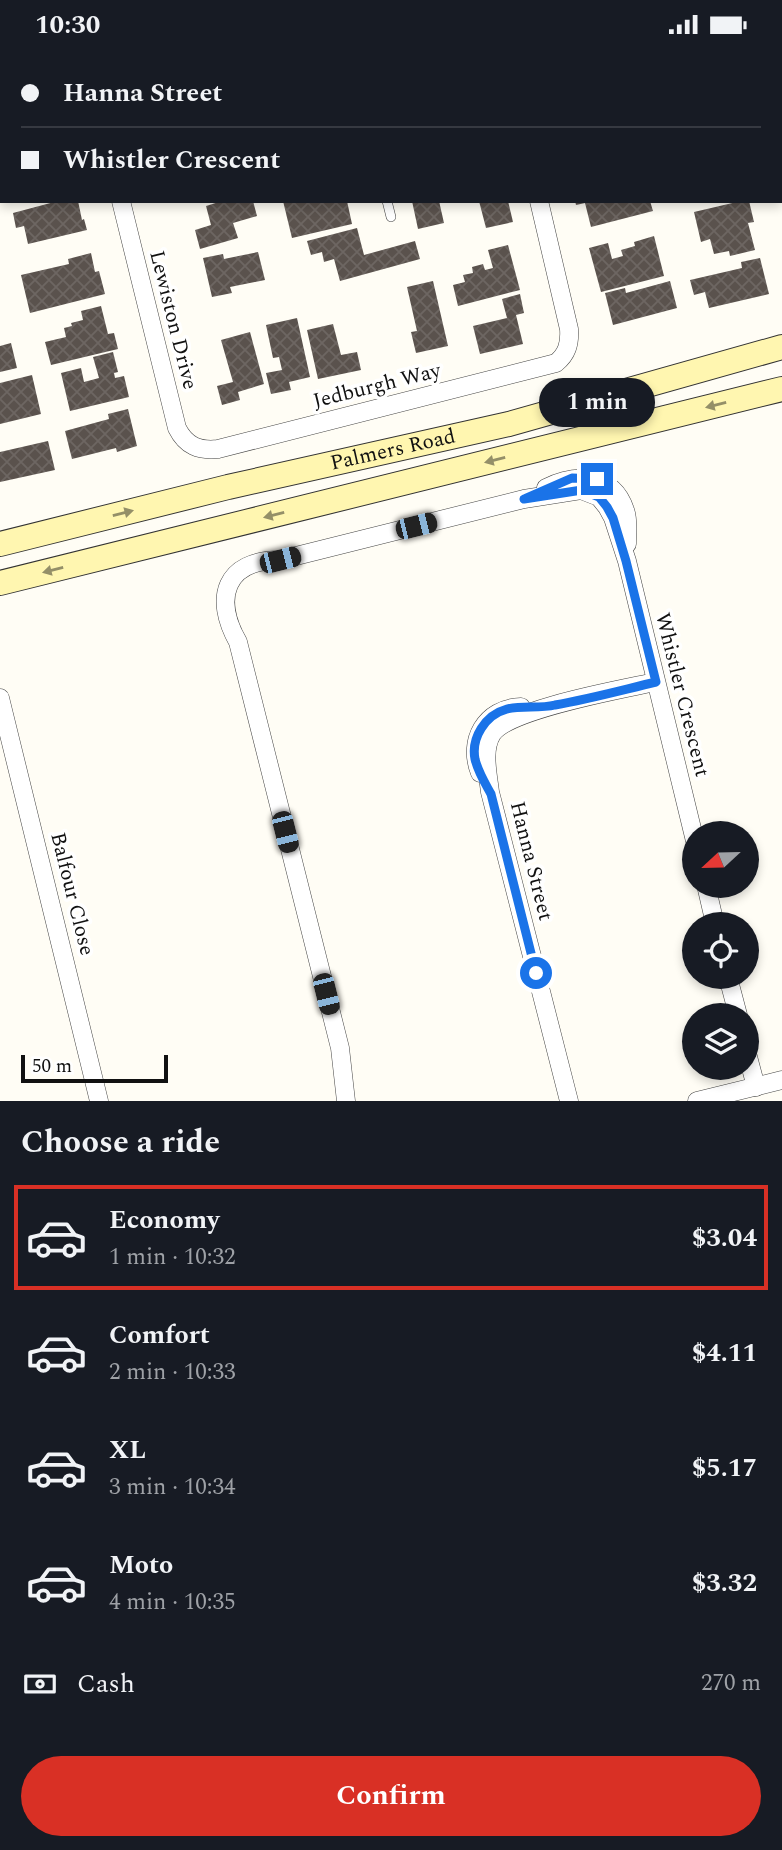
<!DOCTYPE html>
<html lang="en">
<head>
<meta charset="utf-8">
<style>
	body { margin:0; font-family:Spectral,serif; background:#242831; color:#f1f3f6; height:100vh; display:flex; flex-direction:column; font-size:26px; white-space:nowrap }
	* { box-sizing:border-box; margin:0 }
	p { font-size:23px; color:#9ea1a6 }
	.icon { flex:none; width:38px; height:38px; fill:none; stroke:currentColor; stroke-width:2; stroke-linecap:round; stroke-linejoin:round }
	.map { position:relative; height:1052px; overflow:hidden }
	.drawer { display:flex; flex-direction:column; background:#171b24; flex:1 }
	.drawer>* { flex:none }
	.hud { position:absolute; left:0px; top:0px; width:782px; height:154px; box-shadow:0 4px 10px #0003; display:grid; align-content:center; height:154px; padding:0 21px; background:#171b24 }
	.needle { width:46px; rotate:248deg }
	.buttons { position:absolute; left:682px; top:772px; display:grid; gap:14px }
	.buttons a { display:grid; place-items:center; width:77px; height:77px; border-radius:50%; background:#171b24; box-shadow:0 4px 10px #0003; font-size:35px }
	.scale { position:absolute; left:21px; bottom:18px; width:147px; box-sizing:border-box; padding-left:7px; border:4px solid #111; border-top:0; font-size:19px; line-height:24px; white-space:nowrap; color:#111; -webkit-text-stroke:5px #fff; paint-order:stroke }
	.end { position:absolute; width:32px; height:32px; margin:-16px; border:9px solid #1a73e8; background:#fff; box-shadow:0 0 0 4px #fff }
	.from { border-radius:50% }
	.bubble { position:absolute; height:49px; border-radius:24px; background:#171b24; box-shadow:0 4px 10px #0003; font-size:23px; font-weight:700; line-height:49px; text-align:center }
	.car { position:absolute; width:21px; height:42px; margin:-21px -10px; border-radius:9px; box-shadow:0 0 5px 2px #0007; background:linear-gradient(#222 24%,#8ab4d8 0 40%,#222 0 76%,#8ab4d8 0 86%,#222 0) }
	.hud b { display:flex; align-items:center; gap:24px; height:66px; font-size:26px }
	.hud b+b { border-top:2px solid #363941 }
	.hud i { width:18px; height:18px; background:#f1f3f6 }
	ul { padding:0; list-style:none }
	li { display:flex; align-items:center; gap:21px; height:105px; margin:0 14px 10px; padding:0 7px; border:4px solid transparent; border-radius:0px }
	li div { flex:1 }
	li b { display:block; font-size:26px }
	li em { font-style:normal; font-weight:700 }
	li.on { border-color:#d93025 }
	li>.icon { width:63px; height:63px; stroke-width:1.5 }
	h2 { padding:0 21px; font-size:32px; line-height:84px }
	.pay { display:flex; align-items:center; gap:18px; height:77px; padding:0 21px; font-size:26px }
	.pay p { margin-inline-start:auto }
	.button { display:flex; gap:14px; margin-top:auto; padding:14px 21px }
	.button a { flex:1; height:80px; border-radius:42px; background:#d93025; color:#fff; font-size:28px; font-weight:700; line-height:80px; text-align:center }
	.status { display:flex; justify-content:space-between; align-items:center; height:49px; padding:0 35px; background:#171b24; direction:ltr }
	.status svg { height:19px; fill:currentColor }
	.map>svg:first-child { display:block }
	.building { fill:url(#building-cross-hatch) }
	.lines { fill:none; stroke-linecap:round; stroke-linejoin:round }
	.service-casing { stroke:#444; stroke-width:10 }
	.minor-casing { stroke:#444; stroke-width:19 }
	.secondary-casing { stroke:#333; stroke-width:26 }
	.service { stroke:#fff; stroke-width:9 }
	.minor { stroke:#fff; stroke-width:18 }
	.secondary { stroke:#fff6b0; stroke-width:24 }
	.oneway { fill:#948f68 }
	.route { stroke:#1a73e8; stroke-width:9 }
	.labels { text-anchor:middle; dominant-baseline:central; stroke-width:7; stroke-linejoin:round; paint-order:stroke }
	.street-label { font-size:21px; fill:#111; stroke:#fff }
</style>
</head>
<body>
<div class="status"><b>10:30</b><svg viewBox="0 0 49 12"><path d="M0 12V9h3v3zM5 12V6h3v6zM10 12V3h3v9zM15 12V0h3v12zM26 1h20v11H26zM47 4h2v5h-2z"/></svg></div>
<div class="map">
<svg width="782" height="1052" viewBox="0 0 782 1052">
	<defs>
		<pattern id="building-cross-hatch" width="8" height="8" patternUnits="userSpaceOnUse" patternTransform="scale(1.75)"><rect width="8" height="8" fill="#5a524d"/><path d="M0 0l8 8M0 8l8-8" fill="none" stroke="#6d6662"/></pattern>
	</defs>
	<rect width="100%" height="100%" fill="#fffdf5"/>
	<g class="building">
		<path d="M58 152H78L82 171 84 170 87 181 28 195 24 177 16 179 13 164Z"/>
		<path d="M222 152H253L257 167 233 174 238 189 200 200 195 181 211 176 206 157Z"/>
		<path d="M283 152H347L352 175 292 189Z"/>
		<path d="M412 152H439L444 174 418 180Z"/>
		<path d="M479 152H508L513 173 486 179Z"/>
		<path d="M575 152H650L653 162 591 178 585 154 576 156Z"/>
		<path d="M741 152H749L754 173 748 174 755 201 730 207 729 202 714 205 710 190 701 193 694 163Z"/>
		<path d="M357 179 364 206 415 192 420 210 340 232 334 210 324 213 322 203 311 206 307 192Z"/>
		<path d="M654 187 664 227 601 243 589 199 608 194 612 210 623 207 621 201 635 197 634 193Z"/>
		<path d="M508 196 520 241 458 257 453 236 465 233 463 226 473 224 472 218 483 215 485 221 493 219 488 201Z"/>
		<path d="M258 203 265 231 230 238 232 244 212 248 203 209 223 205 224 210Z"/>
		<path d="M91 204 95 223 99 222 105 245 30 264 21 226 69 215 68 210Z"/>
		<path d="M760 209 769 245 709 259 705 243 694 246 690 231 742 219 741 213Z"/>
		<path d="M433 232 448 297 416 304 411 283 417 282 407 238Z"/>
		<path d="M670 232 677 259 613 276 605 244 625 239 626 244Z"/>
		<path d="M520 245 524 264 516 266 523 295 480 305 473 277 507 269 502 250Z"/>
		<path d="M101 257 108 285 114 284 118 300 51 316 45 293 66 288 64 279 72 277 71 274 83 271 81 262Z"/>
		<path d="M297 269 310 328 289 333 291 341 271 345 266 324 282 321 279 308 273 309 266 276Z"/>
		<path d="M333 275 341 306 357 303 361 321 318 330 307 281Z"/>
		<path d="M250 283 264 335 238 343 240 351 222 356 217 337 233 333 221 291Z"/>
		<path d="M11 294 17 319 0 323V297Z"/>
		<path d="M113 303 118 323 114 324 115 329 124 327 129 348 70 362 61 324 81 319 84 333 99 329 93 308Z"/>
		<path d="M32 326 41 365 0 375V334Z"/>
		<path d="M128 360 137 397 117 403 116 399 72 410 65 382 109 370 108 365Z"/>
		<path d="M48 392 55 421 0 433V403Z"/>
	</g>
	<g class="lines">
		<g class="service-casing">
			<path id="service" d="M387 152 391 168"/>
		</g>
		<g class="minor-casing">
			<g id="minor">
				<path d="M83 0V2"/>
				<path d="M502 0 503 2"/>
				<path d="M758 0V2"/>
				<path d="M780 94 782 100"/>
				<path d="M121 152 177 379C186 397 199 402 218 400L556 314C567 305 570 295 569 280L539 152"/>
				<path d="M546 439C575 424 613 424 625 461 629 471 627 484 627 495"/>
				<path d="M0 649 99 1052"/>
				<path d="M480 724C467 692 485 659 521 658"/>
				<path d="M706 836 715 875"/>
				<path d="M728 928 738 966"/>
				<path d="M747 1004 756 1038"/>
				<path d="M346 1052 340 999 238 593C213 549 225 511 280 511L524 450 581 441 599 448 607 458 613 469 627 512 695 792"/>
				<path d="M569 1052 490 743C488 725 482 701 492 685 509 660 623 640 655 633"/>
				<path d="M697 1052 782 1031"/>
			</g>
		</g>
		<g class="secondary-casing">
			<g id="secondary">
				<path id="s1" d="M0 495 228 438 509 375 782 298"/>
				<path d="M0 534 782 340"/>
			</g>
		</g>
		<use href="#service" class="service"/>
		<use href="#minor" class="minor"/>
		<use href="#secondary" class="secondary"/>
	</g>
	<defs><path id="oneway-solid" d="M-6-.8H1V-3.2L6.5 0L1 3.2V.8H-6Z" transform="scale(1.75)"/></defs>
	<g class="oneway">
		<use href="#oneway-solid" transform="translate(716 356) rotate(166)"/>
		<use href="#oneway-solid" transform="translate(495 411) rotate(166)"/>
		<use href="#oneway-solid" transform="translate(123 464) rotate(-14)"/>
		<use href="#oneway-solid" transform="translate(274 466) rotate(166)"/>
		<use href="#oneway-solid" transform="translate(53 521) rotate(166)"/>
	</g>
	<g class="lines">
		<path class="route" d="M536 924 491 745C485 734 478 723 475 710 471 689 485 666 507 660 522 656 539 660 555 656 589 650 622 641 656 633L626 512 613 469 607 458 599 448 582 441 524 450 572 429 597 430"/>
	</g>
	<g class="labels">
		<g class="street-label">
			<text transform="translate(173 271) rotate(76)">Lewiston Drive</text>
			<text transform="translate(377 337) rotate(-14)">Jedburgh Way</text>
			<text stroke="none"><textPath href="#s1" startOffset="404">Palmers Road</textPath></text>
			<text transform="translate(682 646) rotate(76)">Whistler Crescent</text>
			<text transform="translate(531 812) rotate(76)">Hanna Street</text>
			<text transform="translate(72 845) rotate(76)">Balfour Close</text>
		</g>
	</g>
</svg>
<div class="buttons">
<a><svg class="needle" viewBox="-14 -14 28 28"><path d="M0-13l5 13h-10z" fill="#e53935"/><path d="M0 13l5-13h-10z" fill="#9ea1a6"/></svg></a>
<a><svg class="icon" aria-label="locate" viewBox="0 0 24 24"><circle cx="12" cy="12" r="6"/><path d="M12 2v4M12 18v4M2 12h4M18 12h4"/></svg></a>
<a><svg class="icon" aria-label="layers" viewBox="0 0 24 24"><path d="M12 4l9 5-9 5-9-5zM3 14l9 5 9-5"/></svg></a>
</div>
<div class="scale">50 m</div>
<i class="end from" style="left:536px;top:924px"></i>
<i class="end" style="left:597px;top:430px"></i>
<div class="bubble" style="left:539px;top:329px;width:116px">1 min</div>
<i class="car" style="left:416px;top:477px;rotate:76deg"></i>
<i class="car" style="left:280px;top:511px;rotate:76deg"></i>
<i class="car" style="left:285px;top:783px;rotate:166deg"></i>
<i class="car" style="left:326px;top:945px;rotate:166deg"></i>
<div class="hud">
<b><i class="from"></i>Hanna Street</b>
<b><i></i>Whistler Crescent</b>
</div>
</div>
<section class="drawer">
<h2>Choose a ride</h2>
<ul>
<li class="on"><svg class="icon" aria-label="car" viewBox="0 0 24 24"><path d="M5 17H2v-5l4-1 3-4h7l3 4 3 1v5h-3M9 17h6M6 11h13"/><circle cx="7" cy="17" r="2"/><circle cx="17" cy="17" r="2"/></svg><div><b>Economy</b><p>1 min · 10:32</p></div><em>$3.04</em></li>
<li><svg class="icon" aria-label="car" viewBox="0 0 24 24"><path d="M5 17H2v-5l4-1 3-4h7l3 4 3 1v5h-3M9 17h6M6 11h13"/><circle cx="7" cy="17" r="2"/><circle cx="17" cy="17" r="2"/></svg><div><b>Comfort</b><p>2 min · 10:33</p></div><em>$4.11</em></li>
<li><svg class="icon" aria-label="car" viewBox="0 0 24 24"><path d="M5 17H2v-5l4-1 3-4h7l3 4 3 1v5h-3M9 17h6M6 11h13"/><circle cx="7" cy="17" r="2"/><circle cx="17" cy="17" r="2"/></svg><div><b>XL</b><p>3 min · 10:34</p></div><em>$5.17</em></li>
<li><svg class="icon" aria-label="car" viewBox="0 0 24 24"><path d="M5 17H2v-5l4-1 3-4h7l3 4 3 1v5h-3M9 17h6M6 11h13"/><circle cx="7" cy="17" r="2"/><circle cx="17" cy="17" r="2"/></svg><div><b>Moto</b><p>4 min · 10:35</p></div><em>$3.32</em></li>
</ul>
<div class="pay"><svg class="icon" aria-label="cash" viewBox="0 0 24 24"><path d="M3 7h18v10H3z"/><circle cx="12" cy="12" r="2"/></svg>Cash<p>270 m</p></div>
<div class="button"><a>Confirm</a></div>
</section>
</body>
</html>
